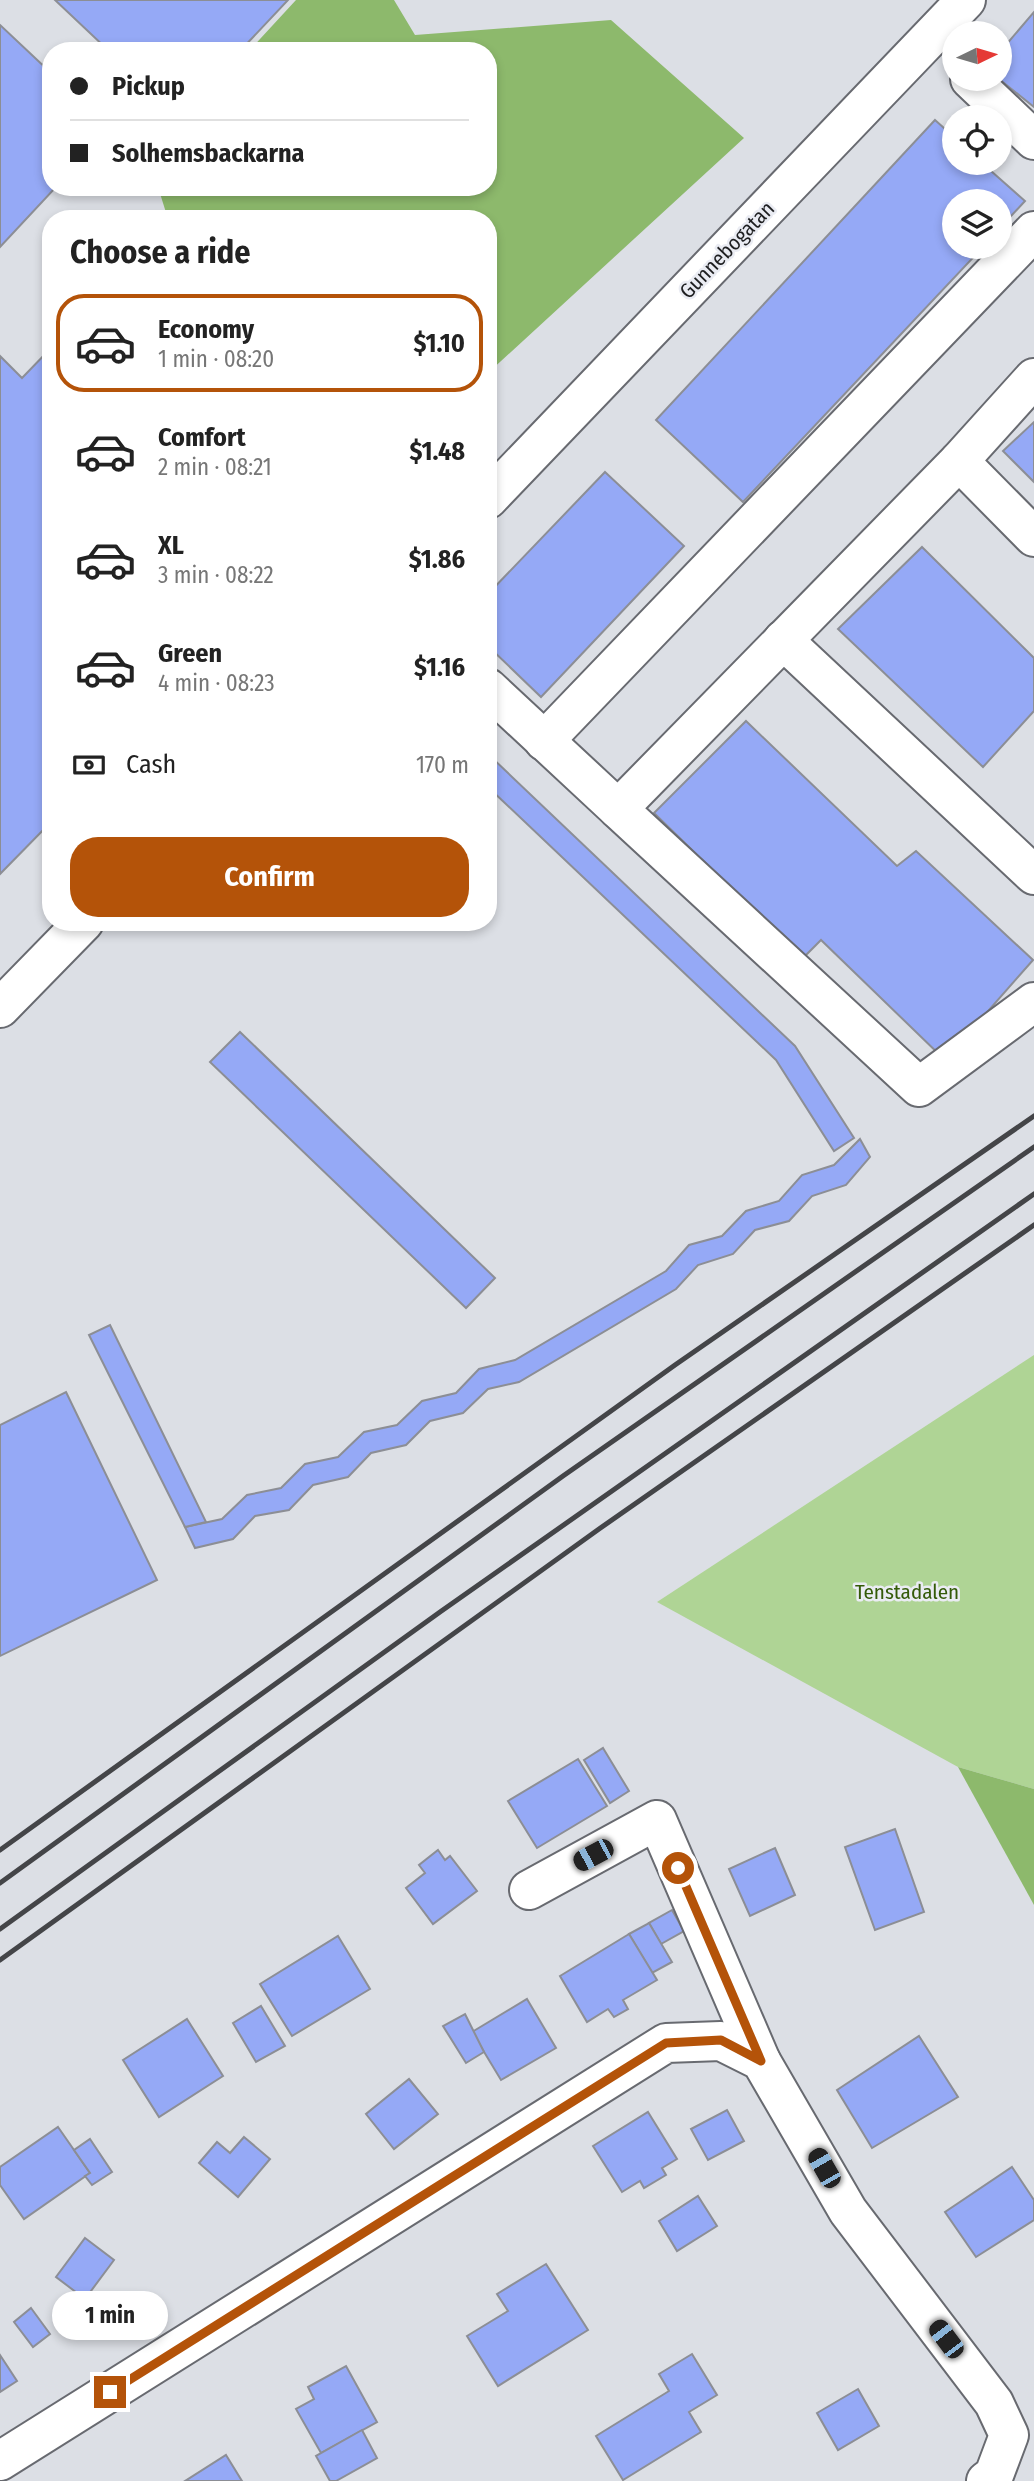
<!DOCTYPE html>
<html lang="en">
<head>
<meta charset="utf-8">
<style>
	body { margin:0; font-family:"Fira Sans Condensed",sans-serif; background:#f2f2f2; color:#222; height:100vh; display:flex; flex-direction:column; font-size:26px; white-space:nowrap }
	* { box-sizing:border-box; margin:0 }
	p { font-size:23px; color:#767676 }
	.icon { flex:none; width:38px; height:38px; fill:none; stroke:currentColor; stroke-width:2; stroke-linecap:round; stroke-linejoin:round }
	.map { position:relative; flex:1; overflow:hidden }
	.drawer { position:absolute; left:42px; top:210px; width:455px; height:721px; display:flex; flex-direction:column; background:#fff; border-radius:28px; box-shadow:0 4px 10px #0003 }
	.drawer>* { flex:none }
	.top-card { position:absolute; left:42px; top:42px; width:455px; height:154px; border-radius:28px; box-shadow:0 4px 10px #0003; display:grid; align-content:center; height:154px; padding:0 28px; background:#fff }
	.needle { width:46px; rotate:85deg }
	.fabs { position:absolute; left:942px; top:21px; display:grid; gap:14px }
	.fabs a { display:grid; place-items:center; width:70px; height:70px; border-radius:50%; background:#fff; box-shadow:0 4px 10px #0003; font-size:35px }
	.end { position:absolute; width:32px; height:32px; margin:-16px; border:9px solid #b45309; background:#fff; box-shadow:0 0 0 4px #fff }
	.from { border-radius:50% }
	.bubble { position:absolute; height:49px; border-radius:24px; background:#fff; box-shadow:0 4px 10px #0003; font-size:23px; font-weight:700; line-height:49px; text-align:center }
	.car { position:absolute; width:21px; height:42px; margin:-21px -10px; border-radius:9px; box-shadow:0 0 5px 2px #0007; background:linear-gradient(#222 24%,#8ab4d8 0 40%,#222 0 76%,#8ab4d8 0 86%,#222 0) }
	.top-card b { display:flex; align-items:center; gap:24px; height:66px; font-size:26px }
	.top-card b+b { border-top:2px solid #e0e0e0 }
	.top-card i { width:18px; height:18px; background:#222 }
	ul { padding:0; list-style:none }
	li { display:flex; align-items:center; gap:21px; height:98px; margin:0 14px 10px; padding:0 14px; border:4px solid transparent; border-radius:28px }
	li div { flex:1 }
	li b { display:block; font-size:26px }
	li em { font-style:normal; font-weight:700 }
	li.on { border-color:#b45309 }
	li>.icon { width:63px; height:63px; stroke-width:1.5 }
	h2 { padding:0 28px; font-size:32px; line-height:84px }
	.pay { display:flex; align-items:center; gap:18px; height:77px; padding:0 28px; font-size:26px }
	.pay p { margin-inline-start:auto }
	.primary-button { display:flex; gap:14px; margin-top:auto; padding:14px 28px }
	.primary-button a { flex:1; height:80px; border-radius:28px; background:#b45309; color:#fff; font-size:28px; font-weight:700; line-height:80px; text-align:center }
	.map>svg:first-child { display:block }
	.green { fill:#afd495 }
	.forest { fill:#8db96c }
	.building { fill:#95a9f6; stroke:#8c8e95; stroke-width:2 }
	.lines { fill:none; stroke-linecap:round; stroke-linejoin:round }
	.minor-casing { stroke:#686a70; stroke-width:42 }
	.minor { stroke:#fff; stroke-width:38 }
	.rail { stroke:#444548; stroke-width:5 }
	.route { stroke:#b45309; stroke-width:9 }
	.labels { text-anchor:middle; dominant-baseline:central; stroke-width:5; stroke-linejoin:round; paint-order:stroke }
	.street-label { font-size:21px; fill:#1e1f21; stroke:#eaecf3 }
	.park-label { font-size:21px; fill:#345b08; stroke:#eaecf3 }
</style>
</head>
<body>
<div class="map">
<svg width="1034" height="2481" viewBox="0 0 1034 2481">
	<rect width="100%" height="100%" fill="#dcdfe5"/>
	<path class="green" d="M1034 1355V1789L958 1767 657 1602Z"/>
	<g class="forest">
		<path d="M296 0H394L415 35 611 20 744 138 488 373V219H168L158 187H488V51H249Z"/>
		<path d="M958 1767 1034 1789V1905Z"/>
	</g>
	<g class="building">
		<path d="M55 0H288L240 51H109Z"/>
		<path d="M1034 12V107L999 79V53Z"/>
		<path d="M0 25 51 73V187H56L0 247Z"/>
		<path d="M935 120 954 137V163H982L1025 201 999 229V201H954V247H983L743 502 656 420Z"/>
		<path d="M51 348V822L0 874V356L22 378Z"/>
		<path d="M1034 422V482L1003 451Z"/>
		<path d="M605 472 684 546 541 697 488 646V594Z"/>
		<path d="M922 547 1034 658V711L983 767 838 629Z"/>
		<path d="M746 721 897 866 916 851 1033 960 945 1060 821 940 803 958 654 813Z"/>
		<path d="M488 754 795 1046 854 1138 834 1151 776 1060 488 787Z"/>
		<path d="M240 1032 495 1278 466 1308 210 1062Z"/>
		<path d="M860 1139 870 1157 846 1185 812 1196 789 1221 755 1230 733 1254 698 1265 676 1289 519 1382 488 1389 463 1413 430 1421 406 1445 371 1453 348 1477 313 1485 289 1510 255 1516 233 1539 195 1548 185 1527 222 1519 247 1495 281 1488 305 1464 338 1457 364 1432 397 1425 422 1401 456 1393 479 1369 515 1360 666 1271 689 1245 722 1236 746 1211 779 1201 802 1175 834 1165Z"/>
		<path d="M110 1325 206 1522 185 1527 89 1335Z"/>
		<path d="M66 1392 157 1580 0 1656V1425Z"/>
		<path d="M603 1748 629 1791 610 1803 584 1760Z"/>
		<path d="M578 1759 607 1806 537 1848 508 1801Z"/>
		<path d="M895 1829 924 1912 875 1930 845 1847Z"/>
		<path d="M775 1848 795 1895 750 1916 729 1869Z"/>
		<path d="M438 1850 445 1860 450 1856 477 1891 433 1924 406 1888 425 1873 419 1865Z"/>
		<path d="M672 1910 684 1931 661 1944 649 1923Z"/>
		<path d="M649 1923 672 1962 652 1973 629 1934Z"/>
		<path d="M629 1934 657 1980 623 2000 628 2009 614 2017 608 2009 587 2022 560 1976Z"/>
		<path d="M338 1936 370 1989 292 2036 260 1984Z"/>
		<path d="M527 1999 556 2048 501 2080 472 2032Z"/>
		<path d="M261 2006 285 2046 256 2062 233 2023Z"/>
		<path d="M465 2014 484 2052 466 2063 443 2026Z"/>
		<path d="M187 2019 223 2076 159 2117 123 2060Z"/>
		<path d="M919 2036 958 2097 872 2148 837 2090Z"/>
		<path d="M409 2079 438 2114 394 2149 366 2114Z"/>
		<path d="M727 2110 744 2141 708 2160 691 2129Z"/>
		<path d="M648 2112 677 2159 662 2168 666 2175 644 2188 640 2181 622 2192 593 2146Z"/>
		<path d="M58 2127 90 2173 24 2219 0 2185V2167Z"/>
		<path d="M244 2137 270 2159 238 2197 199 2163 217 2142 230 2153Z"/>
		<path d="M90 2139 112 2172 92 2185 85 2176 90 2173 74 2150Z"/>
		<path d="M1012 2167 1034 2200V2220L976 2257 945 2212Z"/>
		<path d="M698 2196 717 2226 677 2251 659 2221Z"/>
		<path d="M85 2238 114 2260 85 2299 56 2277Z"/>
		<path d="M546 2264 588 2330 498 2386 467 2336 508 2311 497 2294Z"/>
		<path d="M31 2308 50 2334 33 2347 14 2322Z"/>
		<path d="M692 2354 717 2395 689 2412 701 2432 623 2480 596 2436 669 2391 659 2374Z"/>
		<path d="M0 2355 17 2381 0 2392Z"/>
		<path d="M346 2366 377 2422 321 2453 296 2409 314 2399 308 2387Z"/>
		<path d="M858 2389 879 2426 838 2450 817 2413Z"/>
		<path d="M362 2430 377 2458 336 2481H330L316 2456Z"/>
		<path d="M226 2455 242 2481H185Z"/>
	</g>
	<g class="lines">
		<g class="minor-casing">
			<g id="minor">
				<path d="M970 79 1034 140"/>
				<path d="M1034 378 959 461 1034 537"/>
				<path d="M959 461 618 809 919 1087 1034 1002"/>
				<path d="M488 499 966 0"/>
				<path d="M783 640 1034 875"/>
				<path d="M488 688 618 809"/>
				<path d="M544 741 1034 231"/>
				<path d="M0 1008 84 922"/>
				<path d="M529 1890 657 1820 761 2061"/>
				<path d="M0 2461 666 2043 721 2041 761 2061 848 2211 994 2403 1009 2435 994 2475 986 2481"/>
			</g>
		</g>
		<use href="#minor" class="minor"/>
		<g class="rail">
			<path d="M0 1850 675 1365 1034 1116"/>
			<path d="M0 1883 563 1476 1034 1147"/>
			<path d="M0 1929 440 1612 1034 1194"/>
			<path d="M0 1960 599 1529 1034 1225"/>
		</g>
	</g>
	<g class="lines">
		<path class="route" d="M110 2392 666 2043 721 2040 761 2061 678 1868"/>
	</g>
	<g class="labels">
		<g class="street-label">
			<text transform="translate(727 250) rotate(-46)">Gunnebogatan</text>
		</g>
		<g class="park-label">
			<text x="907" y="1592">Tenstadalen</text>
		</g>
	</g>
</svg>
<div class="fabs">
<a><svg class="needle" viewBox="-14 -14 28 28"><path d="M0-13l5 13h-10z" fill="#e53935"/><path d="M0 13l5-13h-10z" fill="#767676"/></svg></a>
<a><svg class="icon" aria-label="locate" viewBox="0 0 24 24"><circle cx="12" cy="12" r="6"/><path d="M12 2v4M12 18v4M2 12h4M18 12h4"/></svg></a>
<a><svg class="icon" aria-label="layers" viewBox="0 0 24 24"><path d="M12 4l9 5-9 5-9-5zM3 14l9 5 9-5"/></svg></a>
</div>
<i class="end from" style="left:678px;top:1868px"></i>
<i class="end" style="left:110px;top:2392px"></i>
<div class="bubble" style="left:52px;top:2291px;width:116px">1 min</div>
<i class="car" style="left:593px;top:1855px;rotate:242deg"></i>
<i class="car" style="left:824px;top:2168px;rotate:330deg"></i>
<i class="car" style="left:946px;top:2339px;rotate:323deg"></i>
<div class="top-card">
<b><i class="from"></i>Pickup</b>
<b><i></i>Solhemsbackarna</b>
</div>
<section class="drawer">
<h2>Choose a ride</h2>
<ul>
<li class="on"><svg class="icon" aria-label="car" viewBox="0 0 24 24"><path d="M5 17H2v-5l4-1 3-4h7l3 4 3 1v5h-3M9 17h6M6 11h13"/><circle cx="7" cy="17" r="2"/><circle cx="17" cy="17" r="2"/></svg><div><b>Economy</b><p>1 min · 08:20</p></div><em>$1.10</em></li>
<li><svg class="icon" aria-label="car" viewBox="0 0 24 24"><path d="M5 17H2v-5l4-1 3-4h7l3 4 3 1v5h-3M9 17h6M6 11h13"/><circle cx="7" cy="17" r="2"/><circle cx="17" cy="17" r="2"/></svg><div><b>Comfort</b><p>2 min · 08:21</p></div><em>$1.48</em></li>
<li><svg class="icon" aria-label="car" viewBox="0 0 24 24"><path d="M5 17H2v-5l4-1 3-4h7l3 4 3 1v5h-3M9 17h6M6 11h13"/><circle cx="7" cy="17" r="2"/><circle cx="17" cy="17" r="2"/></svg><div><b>XL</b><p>3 min · 08:22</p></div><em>$1.86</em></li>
<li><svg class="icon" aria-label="car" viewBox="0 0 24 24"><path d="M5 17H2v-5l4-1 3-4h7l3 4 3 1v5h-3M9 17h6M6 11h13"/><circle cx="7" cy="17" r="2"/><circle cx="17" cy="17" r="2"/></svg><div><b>Green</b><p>4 min · 08:23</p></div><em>$1.16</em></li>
</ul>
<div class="pay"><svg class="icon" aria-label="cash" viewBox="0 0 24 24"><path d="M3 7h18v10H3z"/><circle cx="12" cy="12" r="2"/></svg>Cash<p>170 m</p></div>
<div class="primary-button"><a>Confirm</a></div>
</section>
</div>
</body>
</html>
